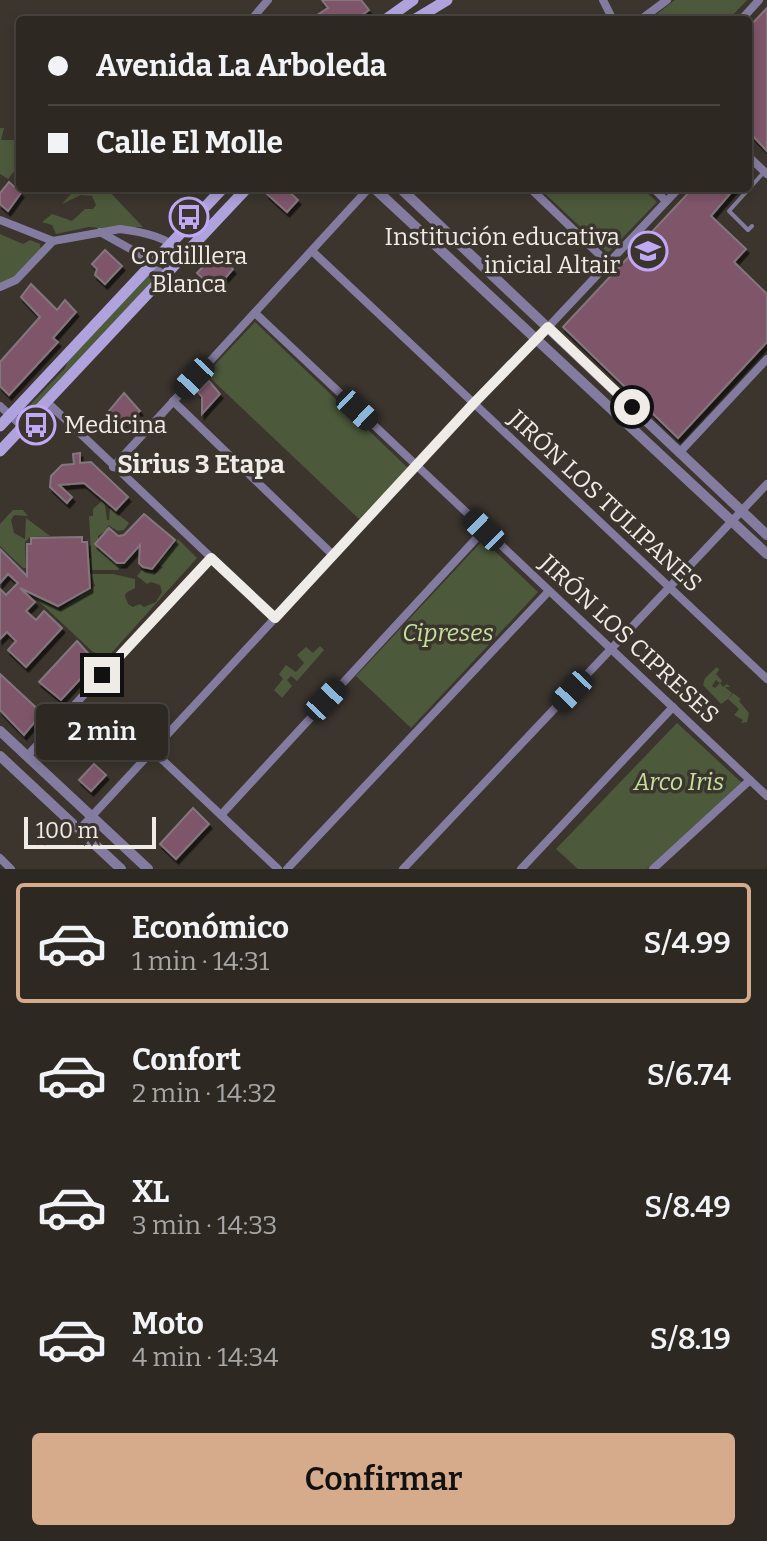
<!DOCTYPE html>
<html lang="es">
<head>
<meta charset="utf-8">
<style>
	body { margin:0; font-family:Bitter,serif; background:#39342f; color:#f1f3f6; height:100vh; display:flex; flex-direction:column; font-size:30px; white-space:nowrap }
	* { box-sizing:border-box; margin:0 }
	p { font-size:26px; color:#a7a6a5 }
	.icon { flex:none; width:44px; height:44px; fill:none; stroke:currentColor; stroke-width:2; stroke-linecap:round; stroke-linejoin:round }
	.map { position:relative; height:869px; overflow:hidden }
	.drawer { display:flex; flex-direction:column; background:#2d2822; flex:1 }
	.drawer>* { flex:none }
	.guide { position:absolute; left:16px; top:16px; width:736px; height:176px; border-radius:8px; box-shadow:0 4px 12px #0003,0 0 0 2px #484440; display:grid; align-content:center; height:176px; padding:0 32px; background:#2d2822 }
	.scale { position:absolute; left:24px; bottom:20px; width:132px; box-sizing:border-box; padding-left:8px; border:4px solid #efebe6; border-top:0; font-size:22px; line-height:28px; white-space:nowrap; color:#efebe6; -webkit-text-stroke:6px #3c352e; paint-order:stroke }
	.end { position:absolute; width:36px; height:36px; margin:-18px; border:10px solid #efebe6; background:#111; box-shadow:0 0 0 4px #111 }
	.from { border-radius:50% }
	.bubble { position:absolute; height:56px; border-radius:8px; background:#2d2822; box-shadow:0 4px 12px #0003,0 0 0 2px #484440; font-size:26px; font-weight:600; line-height:56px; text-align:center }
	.car { position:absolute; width:24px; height:48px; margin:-24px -12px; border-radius:10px; box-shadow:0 0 6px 2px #0007; background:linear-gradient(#222 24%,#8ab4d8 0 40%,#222 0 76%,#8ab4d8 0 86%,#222 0) }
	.guide b { display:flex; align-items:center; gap:28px; height:76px; font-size:30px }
	.guide b+b { border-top:2px solid #484440 }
	.guide i { width:20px; height:20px; background:#f1f3f6 }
	ul { padding:14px 0 0; list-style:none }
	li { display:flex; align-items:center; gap:24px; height:120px; margin:0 16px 12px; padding:0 16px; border:4px solid transparent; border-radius:8px }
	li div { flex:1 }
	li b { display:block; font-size:30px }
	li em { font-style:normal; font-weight:600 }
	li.selected { border-color:#d6ab8b }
	li>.icon { width:72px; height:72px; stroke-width:1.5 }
	.primary-button { display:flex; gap:16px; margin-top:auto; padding:16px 32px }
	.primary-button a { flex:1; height:92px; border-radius:8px; background:#d6ab8b; color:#111; font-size:32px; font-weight:600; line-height:92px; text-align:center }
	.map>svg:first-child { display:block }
	.green { fill:#4c593b }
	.building { fill:#7f546b; stroke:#83777d; stroke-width:2; filter:url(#shadow) }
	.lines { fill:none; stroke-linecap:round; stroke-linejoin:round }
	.service { stroke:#847ca0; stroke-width:4 }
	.minor { stroke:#847ca0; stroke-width:8 }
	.tertiary { stroke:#847ca0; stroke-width:10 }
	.secondary { stroke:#b0a2dc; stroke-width:11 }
	.route { stroke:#efebe6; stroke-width:10 }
	.labels { text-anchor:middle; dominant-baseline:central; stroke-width:7; stroke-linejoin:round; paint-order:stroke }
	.poi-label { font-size:24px; fill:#efebe6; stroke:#3c352e; text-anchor:end }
	.street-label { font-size:24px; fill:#efebe6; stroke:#3c352e }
	.park-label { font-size:24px; font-style:italic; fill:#c4e19e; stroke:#3c352e }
	.neighbourhood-label { font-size:26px; font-weight:bold; fill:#efebe6; stroke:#3c352e }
</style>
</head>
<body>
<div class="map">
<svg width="767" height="869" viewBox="0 0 767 869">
	<defs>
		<filter id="shadow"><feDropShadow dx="2.5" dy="4.5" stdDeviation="0" flood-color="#0009"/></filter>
	</defs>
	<rect width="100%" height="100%" fill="#3c352e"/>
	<g class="green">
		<path d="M675 0H747L728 20H649Z"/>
		<path d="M0 128H4L1 140H14L20 134V164L8 179 0 174Z"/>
		<path d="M76 188H106L143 227H136L134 231 89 227 56 234 52 225 42 222 52 214 72 221 85 209H93L96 205 92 196 81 195 62 204Z"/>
		<path d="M539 188H642L657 202 608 253Z"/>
		<path d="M0 227V234L23 244 30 240 40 244 41 251 14 278 0 284Z"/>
		<path d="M150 273 155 276 154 280 31 411 28 407 65 368 69 358Z"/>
		<path d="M255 322 408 468 359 519 206 374Z"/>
		<path d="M102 501 105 505 107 520H109L110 508 129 523 124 530 118 531 108 525 107 530 98 536V548L117 564 125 563 118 570H92L89 516H93V509Z"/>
		<path d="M13 510H23L28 516 14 515 11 520 14 533 25 539 26 518 50 536 30 537 25 542 26 568H23L0 546V524Z"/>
		<path d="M178 539 197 558 106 659 92 651 32 595 60 610 95 586 91 574H113L135 579V588L126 593 125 596 128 604 133 607 140 604 144 607 156 602 162 592 160 585 151 582 147 584 137 576 142 570 157 573 163 567 158 565C164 555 174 548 178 539Z"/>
		<path d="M483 540 538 592 411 728 356 676Z"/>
		<path d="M320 646 324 650 297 681 291 676 287 680 292 686 282 698 274 690 283 679 279 674 286 665 296 672 304 663 297 655 306 647 313 653Z"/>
		<path d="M717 667 719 670 716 674 722 681 720 683 716 680 712 686 715 688 720 683 723 687 727 684 730 687H725L732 693 728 699 733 693 741 699 739 701 749 713 747 722 741 723 743 720 734 715 739 709 728 699 721 704 703 685 705 678Z"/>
		<path d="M677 723 742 783 647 869H578L556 849Z"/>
	</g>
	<g class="building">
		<path d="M322 0H361L369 10 355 20H320L317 15 328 8Z"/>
		<path d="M767 8V151L748 131V28Z"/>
		<path d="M9 182 21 193 8 211 0 204V193Z"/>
		<path d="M273 188H285L298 200 287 212 267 194Z"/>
		<path d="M693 188H735L711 216 746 249 734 262 767 294V342L678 438 563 327Z"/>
		<path d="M105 250 122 266 105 284 95 275 97 269 92 264Z"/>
		<path d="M216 253 233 269 215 290 197 273Z"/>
		<path d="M31 284 57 310 65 300 76 312 53 338 58 342 9 395 0 386V362L40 317 21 297Z"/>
		<path d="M209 381 220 394 202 414V397L198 392Z"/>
		<path d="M124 393 140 411 124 425 108 412Z"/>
		<path d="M80 453V463L91 462 128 497 116 510 84 483 59 485 72 497 67 503 50 487 51 476 62 465 74 464 73 454Z"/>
		<path d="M144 514 175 540 152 569 143 567 139 563 140 545 124 563H117L95 544 109 528 118 536 124 535Z"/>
		<path d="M82 537V542H87L90 588 58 606 20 588 35 602 26 611 36 620 44 611 62 628 26 667 8 650 16 641 7 632 0 639V589L6 595 18 583 8 574 0 583V549L27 576V544H31V538Z"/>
		<path d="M77 641 96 662 61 700 39 682Z"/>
		<path d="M0 674 42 713 24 735 0 710Z"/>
		<path d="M94 764 106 775 91 791 79 780Z"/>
		<path d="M193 808 209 824 176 859 160 844Z"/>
	</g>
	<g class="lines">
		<path class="service" d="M752 226 748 230 729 211 764 172"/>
		<g class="minor">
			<path d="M603 0 613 20"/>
			<path d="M251 20 268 0"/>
			<path d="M640 20 667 0"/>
			<path d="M741 20 759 0"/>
			<path d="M748 156 767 174"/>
			<path d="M530 188 609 264"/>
			<path d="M653 188 666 201"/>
			<path d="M0 220 53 241 120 229C144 232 167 237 185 254"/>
			<path d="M100 232 143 256 164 276"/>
			<path d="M312 251 767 679"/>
			<path d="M0 287 16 280 53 241"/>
			<path d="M255 313 767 796"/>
			<path d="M173 401 333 555"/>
			<path d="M47 402 275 618"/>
			<path d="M0 406 23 427"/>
			<path d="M679 453 767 359"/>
			<path d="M113 467 369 188"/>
			<path d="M152 750 278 869"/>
			<path d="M27 756 211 558"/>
			<path d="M221 815 484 530"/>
			<path d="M79 830 473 404 536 340 679 188"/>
			<path d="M0 858 11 869"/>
			<path d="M287 869 549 591"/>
			<path d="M403 869 767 484"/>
			<path d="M521 869 673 707"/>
			<path d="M653 869 750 780"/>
		</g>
		<g class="tertiary">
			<path d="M374 188 767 554"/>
			<path d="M400 188 767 535"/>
			<path d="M0 731 148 869"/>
			<path d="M0 756 121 869"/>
		</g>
		<g class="secondary">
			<path d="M385 20 413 0"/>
			<path d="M414 20 447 0"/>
			<path d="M0 426 223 188"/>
			<path d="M0 451 247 188"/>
		</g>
	</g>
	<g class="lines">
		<path class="route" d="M102 675 211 558 275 618 473 404 548 327 632 407"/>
	</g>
	<defs>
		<g id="bus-ring" transform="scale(2)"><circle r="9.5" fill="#3c352e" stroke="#bfa9f4" stroke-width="1.5"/><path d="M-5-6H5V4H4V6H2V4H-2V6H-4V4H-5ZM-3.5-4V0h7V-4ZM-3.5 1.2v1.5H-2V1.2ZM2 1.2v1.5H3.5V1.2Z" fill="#bfa9f4"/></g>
		<g id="school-ring" transform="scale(2)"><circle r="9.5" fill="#3c352e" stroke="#bfa9f4" stroke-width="1.5"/><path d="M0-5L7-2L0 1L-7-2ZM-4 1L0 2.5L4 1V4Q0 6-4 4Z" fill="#bfa9f4"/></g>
	</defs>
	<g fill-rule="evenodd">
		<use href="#bus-ring" x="189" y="217"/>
		<use href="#school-ring" x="648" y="251"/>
		<use href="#bus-ring" x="36" y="425"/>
	</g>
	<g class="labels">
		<g class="poi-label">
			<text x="620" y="237">Institución educativa<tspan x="620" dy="28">inicial Altair</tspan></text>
			<text x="189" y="256" text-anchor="middle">Cordilllera<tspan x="189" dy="28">Blanca</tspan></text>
			<text x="64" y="425" text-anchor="start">Medicina</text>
		</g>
		<g class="street-label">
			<text transform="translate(605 501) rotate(43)">JIRÓN LOS TULIPANES</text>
			<text transform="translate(629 639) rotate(43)">JIRÓN LOS CIPRESES</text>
		</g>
		<g class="park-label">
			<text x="448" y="633">Cipreses</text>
			<text x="679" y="782">Arco Iris</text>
		</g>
		<g class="neighbourhood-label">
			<text x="201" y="464">Sirius 3 Etapa</text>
		</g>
	</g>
</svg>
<div class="scale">100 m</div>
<i class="end from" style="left:632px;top:407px"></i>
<i class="end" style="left:102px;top:675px"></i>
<div class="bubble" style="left:36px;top:704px;width:132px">2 min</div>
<i class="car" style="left:194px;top:378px;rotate:223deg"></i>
<i class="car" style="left:357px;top:410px;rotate:133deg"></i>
<i class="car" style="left:484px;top:530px;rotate:314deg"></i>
<i class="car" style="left:572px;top:691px;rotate:223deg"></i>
<i class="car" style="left:326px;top:700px;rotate:43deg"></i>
<div class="guide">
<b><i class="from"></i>Avenida La Arboleda</b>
<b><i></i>Calle El Molle</b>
</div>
</div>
<section class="drawer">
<ul>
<li class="selected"><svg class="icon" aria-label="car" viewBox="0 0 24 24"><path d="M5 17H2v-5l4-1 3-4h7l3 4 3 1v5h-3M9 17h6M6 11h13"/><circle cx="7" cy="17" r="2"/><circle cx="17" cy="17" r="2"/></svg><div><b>Económico</b><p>1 min · 14:31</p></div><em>S/4.99</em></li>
<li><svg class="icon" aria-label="car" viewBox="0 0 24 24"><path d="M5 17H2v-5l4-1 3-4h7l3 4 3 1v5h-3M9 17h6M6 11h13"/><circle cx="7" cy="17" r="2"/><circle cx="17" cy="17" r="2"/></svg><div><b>Confort</b><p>2 min · 14:32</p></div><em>S/6.74</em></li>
<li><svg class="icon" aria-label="car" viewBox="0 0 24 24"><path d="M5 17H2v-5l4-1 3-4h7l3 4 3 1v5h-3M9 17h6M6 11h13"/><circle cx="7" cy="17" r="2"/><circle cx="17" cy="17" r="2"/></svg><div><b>XL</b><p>3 min · 14:33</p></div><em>S/8.49</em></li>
<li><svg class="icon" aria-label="car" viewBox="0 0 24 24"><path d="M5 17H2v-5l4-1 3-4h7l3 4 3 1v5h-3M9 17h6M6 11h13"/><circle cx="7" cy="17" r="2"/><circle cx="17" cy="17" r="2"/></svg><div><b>Moto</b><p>4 min · 14:34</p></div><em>S/8.19</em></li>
</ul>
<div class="primary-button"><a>Confirmar</a></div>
</section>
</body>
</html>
